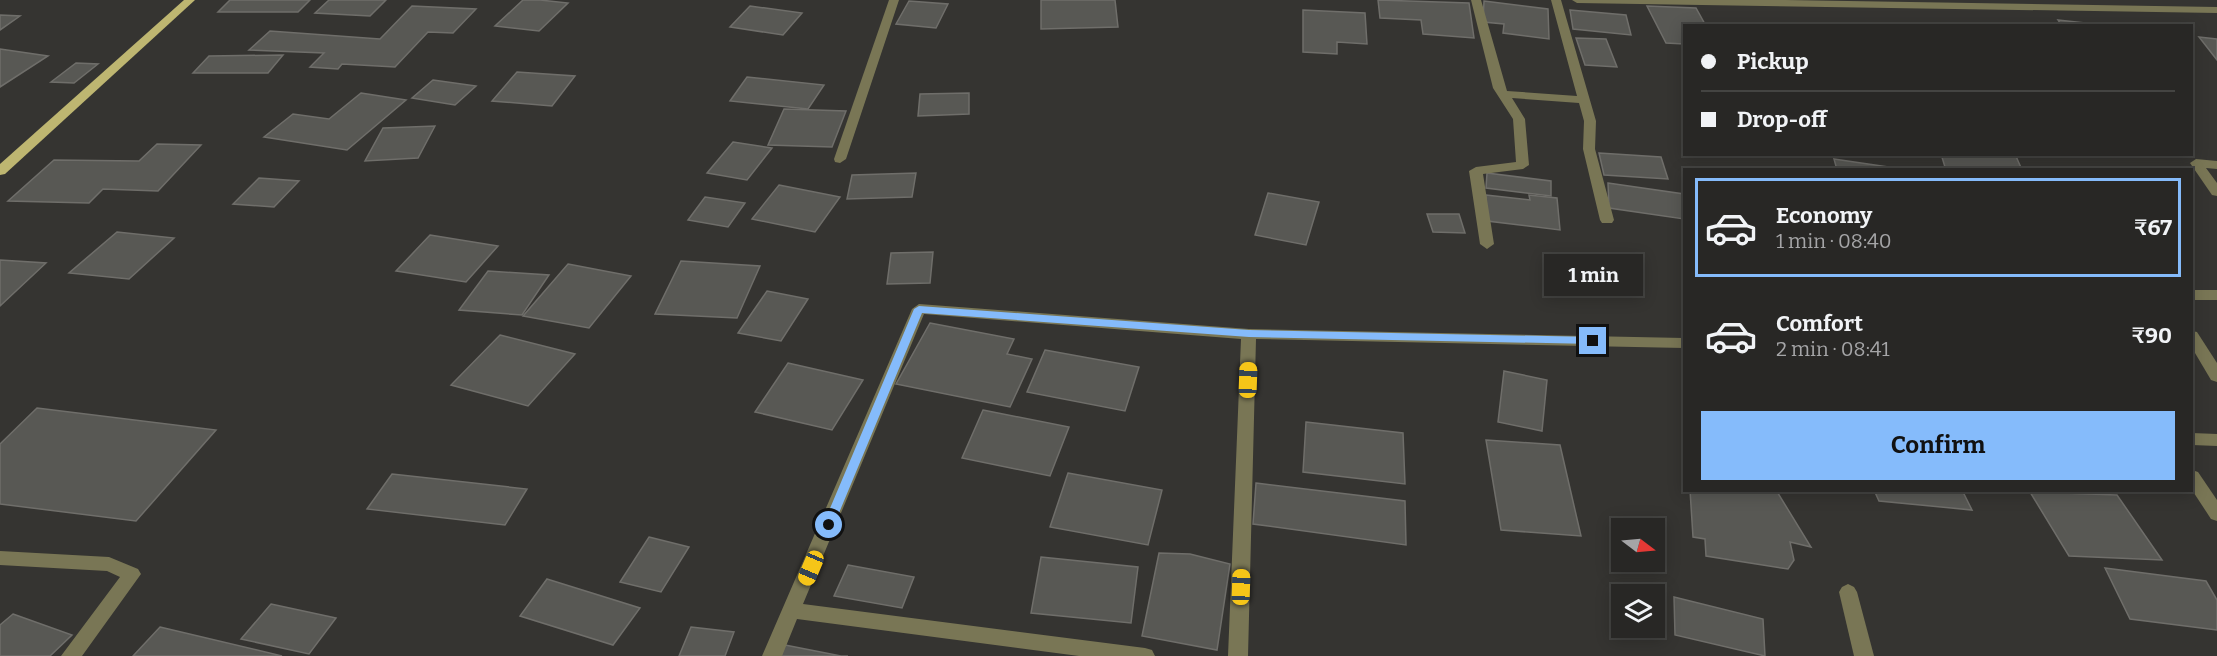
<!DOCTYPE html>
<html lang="en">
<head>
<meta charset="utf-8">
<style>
	body { margin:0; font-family:Bitter,serif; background:#343332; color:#f1f3f6; height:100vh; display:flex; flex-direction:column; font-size:22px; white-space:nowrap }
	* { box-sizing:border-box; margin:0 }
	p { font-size:20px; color:#a5a5a7 }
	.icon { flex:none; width:33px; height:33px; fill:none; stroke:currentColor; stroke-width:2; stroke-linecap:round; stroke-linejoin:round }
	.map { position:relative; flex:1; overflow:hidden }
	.details { position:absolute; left:1683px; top:168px; width:510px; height:324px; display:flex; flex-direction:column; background:#282725; border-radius:0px; box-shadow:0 3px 15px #0003,0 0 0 2px #444442 }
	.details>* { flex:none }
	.hud { position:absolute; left:1683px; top:24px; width:510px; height:132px; border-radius:0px; box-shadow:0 3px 15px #0003,0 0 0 2px #444442; display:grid; align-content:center; height:132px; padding:0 18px; background:#282725 }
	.needle { width:39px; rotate:106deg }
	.buttons { position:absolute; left:1611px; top:518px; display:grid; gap:12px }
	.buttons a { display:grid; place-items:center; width:54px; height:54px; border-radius:0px; background:#282725; box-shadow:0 3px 15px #0003,0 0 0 2px #444442; font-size:30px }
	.end { position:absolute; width:27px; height:27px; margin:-14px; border:8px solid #85bbfb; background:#111; box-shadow:0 0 0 3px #111 }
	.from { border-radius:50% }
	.bubble { position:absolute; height:42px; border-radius:0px; background:#282725; box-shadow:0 3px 15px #0003,0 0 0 2px #444442; font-size:20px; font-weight:700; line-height:42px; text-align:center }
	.car { position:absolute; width:18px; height:36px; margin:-18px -9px; border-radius:8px; box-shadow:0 0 4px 2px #0007; background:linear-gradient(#f5c518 24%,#345 0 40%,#f5c518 0 76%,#345 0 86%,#f5c518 0) }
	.hud b { display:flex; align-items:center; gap:21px; height:57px; font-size:22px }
	.hud b+b { border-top:2px solid #444442 }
	.hud i { width:15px; height:15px; background:#f1f3f6 }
	ul { padding:10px 0 0; list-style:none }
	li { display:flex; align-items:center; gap:18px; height:99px; margin:0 12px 9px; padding:0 6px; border:3px solid transparent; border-radius:0px }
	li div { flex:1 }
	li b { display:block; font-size:22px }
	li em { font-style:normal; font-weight:700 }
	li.active { border-color:#85bbfb }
	li>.icon { width:54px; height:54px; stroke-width:1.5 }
	.cta { display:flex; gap:12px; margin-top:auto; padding:12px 18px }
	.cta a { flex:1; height:69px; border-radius:0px; background:#85bbfb; color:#111; font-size:24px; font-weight:700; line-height:69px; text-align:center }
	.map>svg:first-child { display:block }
	.building { fill:#585854; stroke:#6f6e6a; stroke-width:1.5 }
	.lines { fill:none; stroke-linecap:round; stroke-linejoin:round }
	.minor { fill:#797655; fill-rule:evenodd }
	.major { fill:#beb671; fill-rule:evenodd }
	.route { fill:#85bbfb }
</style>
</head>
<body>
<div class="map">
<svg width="2217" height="656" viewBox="0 0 2217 656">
	<rect width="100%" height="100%" fill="#353431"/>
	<g class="building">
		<path d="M230 0H310L298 12H218Z"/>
		<path d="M329 0H386L370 16 315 13Z"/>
		<path d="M523 0H540L568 3 539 31 495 26Z"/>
		<path d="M1041 0H1115L1118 27 1041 29Z"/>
		<path d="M1378 0 1469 3 1474 38 1423 34 1421 20 1380 18Z"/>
		<path d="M909 1 948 4 936 28 896 24Z"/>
		<path d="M1484 1 1548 9 1549 39 1503 33 1504 24 1483 22Z"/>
		<path d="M412 6 476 9 453 33 428 32 395 67 342 64 338 69 310 67 324 53 249 50 270 31 380 39Z"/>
		<path d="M750 6 802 13 783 35 730 27Z"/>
		<path d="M1647 6 1696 8 1706 26H1684V44L1666 43Z"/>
		<path d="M1303 10 1365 13 1367 44 1337 42V54L1303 52Z"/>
		<path d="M1570 10 1626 15 1631 35 1573 29Z"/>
		<path d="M0 15 20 16 0 30Z"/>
		<path d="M2058 20 2113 26H2062Z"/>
		<path d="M2199 37 2217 39V60Z"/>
		<path d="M1576 38 1606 39 1617 67 1585 65Z"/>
		<path d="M0 49 48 56 0 87Z"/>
		<path d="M283 55 268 73H193L209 56Z"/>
		<path d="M76 63 98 64 74 83 51 82Z"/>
		<path d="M517 72 575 76 552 106 492 101Z"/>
		<path d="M747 77 824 85 808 109 730 101Z"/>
		<path d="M433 80 476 86 455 105 412 98Z"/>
		<path d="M361 93 406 100 347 150 264 137 293 114 329 119Z"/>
		<path d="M969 93V114L918 116 920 94Z"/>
		<path d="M784 109 846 111 832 147 768 145Z"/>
		<path d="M435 126 418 158 365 161 383 128Z"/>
		<path d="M733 142 772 148 747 180 707 173Z"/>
		<path d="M157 144 201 145 158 191 103 189 89 203 8 201 54 160 139 161Z"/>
		<path d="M1599 153 1661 157 1668 179 1604 175Z"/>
		<path d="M1941 154H2015L2022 170 1945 167Z"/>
		<path d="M1834 159 1909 170H1837Z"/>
		<path d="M916 173 912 197 847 199 852 175Z"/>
		<path d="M1487 173 1551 181V196L1486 188Z"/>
		<path d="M259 178 299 181 274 207 233 204Z"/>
		<path d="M1608 183 1684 194V219L1609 208Z"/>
		<path d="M779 185 840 197 815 232 752 219Z"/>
		<path d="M1268 193 1319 202 1306 245 1255 235Z"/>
		<path d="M1486 195 1530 200 1529 195 1557 198 1560 230 1487 221Z"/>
		<path d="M705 197 745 203 728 227 688 220Z"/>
		<path d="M1427 214H1459L1465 233 1433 232Z"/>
		<path d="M117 232 174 238 129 279 69 273Z"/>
		<path d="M430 235 498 246 466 282 396 271Z"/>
		<path d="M933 252 930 283 887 284 891 253Z"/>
		<path d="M0 260 46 263 0 306Z"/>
		<path d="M681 261 760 266 737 318 655 314Z"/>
		<path d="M568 264 631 276 589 328 523 316Z"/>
		<path d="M488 271 549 275 522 315 459 310Z"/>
		<path d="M767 291 808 299 781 341 738 333Z"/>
		<path d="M930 323 1014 339 1007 354 1032 359 1010 407 896 384Z"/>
		<path d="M500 335 575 354 528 406 451 385Z"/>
		<path d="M1045 350 1139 367 1125 411 1027 392Z"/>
		<path d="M788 363 863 380 832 430 755 412Z"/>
		<path d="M1504 371 1547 380 1542 431 1498 422Z"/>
		<path d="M37 408 216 430 136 521 0 504V444Z"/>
		<path d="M983 410 1069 427 1050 476 962 458Z"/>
		<path d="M1306 422 1403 433 1405 484 1303 472Z"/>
		<path d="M1486 440 1560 445 1581 536 1501 530Z"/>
		<path d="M1068 473 1162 490 1148 545 1050 527Z"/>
		<path d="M392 474 527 489 505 525 367 509Z"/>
		<path d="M1256 483 1405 501 1406 545 1253 524Z"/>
		<path d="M1690 490H1776L1811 547 1790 542 1794 560 1788 569 1706 556 1705 539 1693 537Z"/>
		<path d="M1874 490H1962L1972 510 1879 501Z"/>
		<path d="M2030 492 2117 495 2162 560 2069 556Z"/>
		<path d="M649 537 689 547 661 592 620 582Z"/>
		<path d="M1159 553 1190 554 1230 564 1217 650 1142 636Z"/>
		<path d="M1041 557 1138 567 1131 623 1031 613Z"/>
		<path d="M848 565 914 577 902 608 834 596Z"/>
		<path d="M2105 568 2206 581 2217 600V630L2130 619Z"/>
		<path d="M547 579 640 608 613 645 520 616Z"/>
		<path d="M1674 597 1763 619 1765 656 1675 635Z"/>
		<path d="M271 604 336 618 309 654 241 639Z"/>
		<path d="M13 614 72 635 50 656H0V625Z"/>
		<path d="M160 627 282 656H133Z"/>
		<path d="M691 627 734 632 725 656H679Z"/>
		<path d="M785 645 841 656H848H781Z"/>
	</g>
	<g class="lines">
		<g class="minor">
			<path d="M889 0H899L846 159 840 163 835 162 834 159Z"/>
			<path d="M1471 0H1481L1507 91 1577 96 1551 0H1561L1596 121 1595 149 1614 220 1612 223H1602L1600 220 1583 149 1584 121 1579 103 1512 98 1525 119 1529 165 1523 169 1483 174 1494 244 1487 249 1480 244 1469 171 1476 167 1516 162 1513 119 1493 88Z"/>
			<path d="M1572 0H1786L2217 7V13L1577 3Z"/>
			<path d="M2196 159 2217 161V169L2206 168 2217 183V196L2212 195 2190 163Z"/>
			<rect x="2192" y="290" width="25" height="10"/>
			<path d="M919 304 1249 329 1684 338V348L1256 339 1248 656H1228L1241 339 924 314 803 604 1145 648 1152 650 1155 656H1079L797 619 782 656H762L912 309Z"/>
			<path d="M2192 331 2197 332 2217 363V382L2211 380 2192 348Z"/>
			<path d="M2192 433 2217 434V446L2192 445Z"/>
			<path d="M2192 470 2198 472 2217 500V521L2211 519 2192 490Z"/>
			<path d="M0 551 109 557 138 569 141 574 82 656H61L120 577 107 571 0 565Z"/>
			<path d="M1848 584 1854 587 1857 592 1874 656H1854L1839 592 1842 587Z"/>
		</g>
		<path class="major" d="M184 0H195L5 174 0 175V164Z"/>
	</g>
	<path class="route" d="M919 306 1249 330 1593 337 1598 341 1593 344 1249 337 922 313 834 525 833 528H825L823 525 914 309Z"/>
</svg>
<div class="buttons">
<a><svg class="needle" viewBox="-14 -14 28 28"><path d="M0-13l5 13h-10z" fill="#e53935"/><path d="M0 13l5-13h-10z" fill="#a5a5a7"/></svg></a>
<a><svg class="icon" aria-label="layers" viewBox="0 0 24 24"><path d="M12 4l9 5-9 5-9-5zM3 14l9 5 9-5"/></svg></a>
</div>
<i class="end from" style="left:829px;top:525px"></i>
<i class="end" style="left:1593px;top:341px"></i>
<div class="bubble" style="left:1544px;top:254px;width:99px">1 min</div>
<i class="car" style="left:1248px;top:380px;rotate:2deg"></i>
<i class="car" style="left:811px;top:568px;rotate:203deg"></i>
<i class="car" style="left:1241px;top:587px;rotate:2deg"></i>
<div class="hud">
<b><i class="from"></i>Pickup</b>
<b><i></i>Drop-off</b>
</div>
<section class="details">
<ul>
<li class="active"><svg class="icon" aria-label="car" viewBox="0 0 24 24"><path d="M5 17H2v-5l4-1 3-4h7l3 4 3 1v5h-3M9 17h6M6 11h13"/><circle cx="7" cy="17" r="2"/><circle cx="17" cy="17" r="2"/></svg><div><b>Economy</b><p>1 min · 08:40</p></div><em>₹67</em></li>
<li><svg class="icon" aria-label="car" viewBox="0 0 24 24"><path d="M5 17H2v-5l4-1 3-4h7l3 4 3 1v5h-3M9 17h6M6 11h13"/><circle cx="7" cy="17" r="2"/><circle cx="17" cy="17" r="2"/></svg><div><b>Comfort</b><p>2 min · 08:41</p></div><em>₹90</em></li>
</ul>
<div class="cta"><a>Confirm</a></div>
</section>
</div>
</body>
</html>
